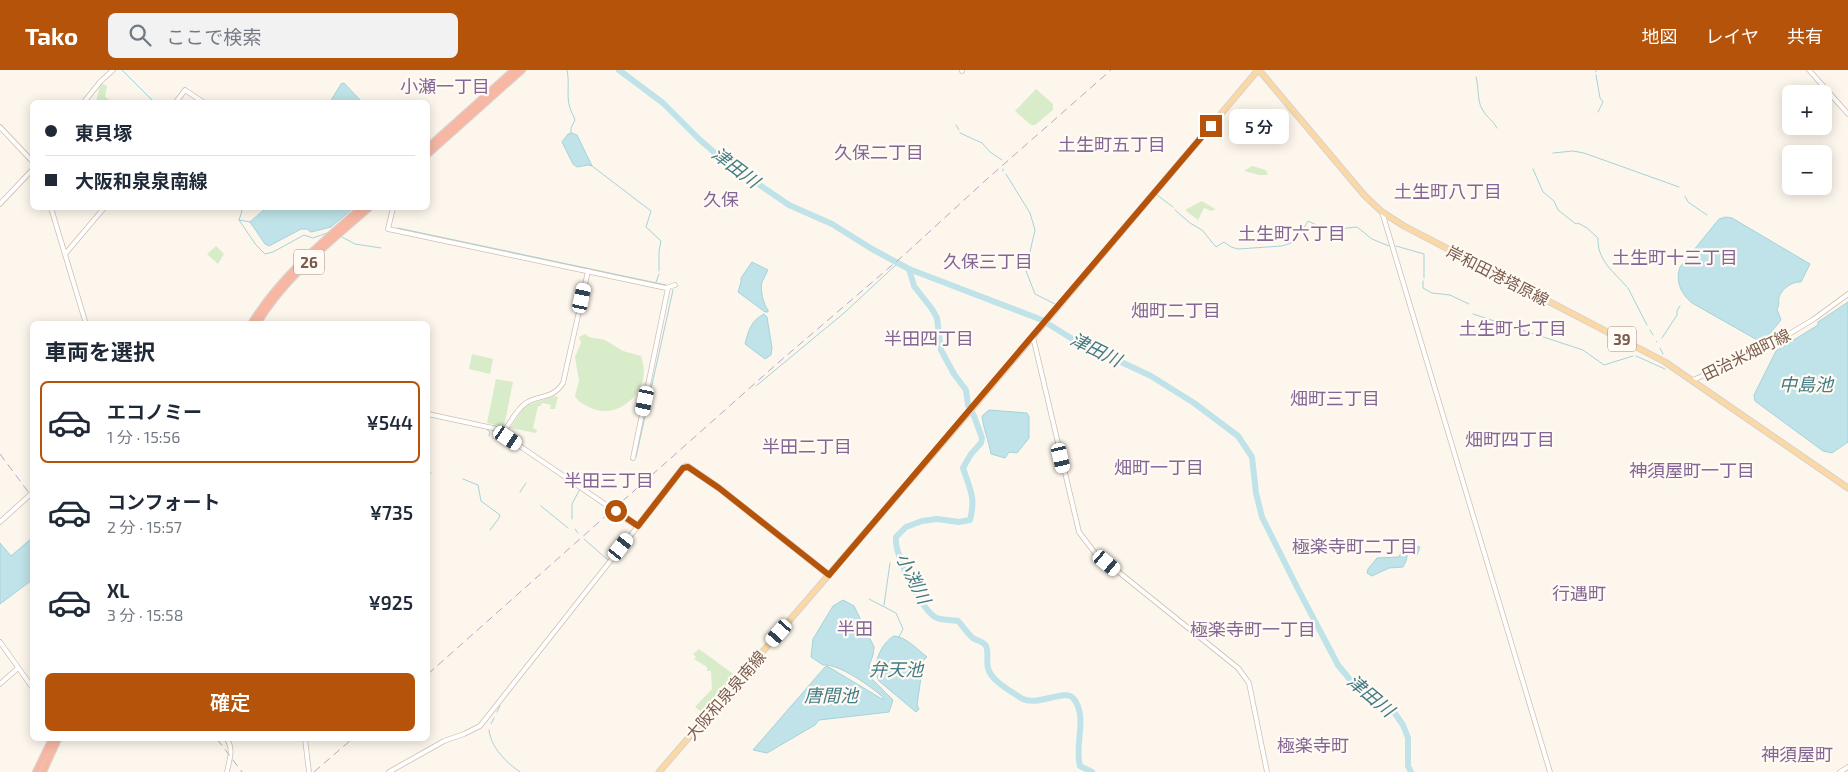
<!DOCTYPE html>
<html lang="ja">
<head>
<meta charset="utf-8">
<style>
	body { margin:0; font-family:"Exo 2","Noto Sans JP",sans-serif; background:#f2f2f3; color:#1f2937; height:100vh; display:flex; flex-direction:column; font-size:19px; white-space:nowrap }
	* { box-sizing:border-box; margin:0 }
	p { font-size:16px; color:#747a83 }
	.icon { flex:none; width:28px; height:28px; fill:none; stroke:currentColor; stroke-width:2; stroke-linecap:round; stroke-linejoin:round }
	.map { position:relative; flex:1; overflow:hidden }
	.drawer { position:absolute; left:30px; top:251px; width:400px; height:420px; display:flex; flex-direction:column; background:#fff; border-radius:8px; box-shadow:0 2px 12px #0003 }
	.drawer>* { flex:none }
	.banner { position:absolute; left:30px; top:30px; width:400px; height:110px; border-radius:8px; box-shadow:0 2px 12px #0003; display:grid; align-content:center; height:110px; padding:0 15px; background:#fff }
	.fabs { position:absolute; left:1782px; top:15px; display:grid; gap:10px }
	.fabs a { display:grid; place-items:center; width:50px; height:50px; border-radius:8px; background:#fff; box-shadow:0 2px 12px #0003; font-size:25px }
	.end { position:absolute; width:22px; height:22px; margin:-11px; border:6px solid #b45309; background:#fff; box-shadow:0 0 0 2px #fff }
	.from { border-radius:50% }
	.bubble { position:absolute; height:35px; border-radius:8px; background:#fff; box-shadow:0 2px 12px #0003; font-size:16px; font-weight:600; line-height:35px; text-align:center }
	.car { position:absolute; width:15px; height:30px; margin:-15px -8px; border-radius:6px; box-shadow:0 0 4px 1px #0007; background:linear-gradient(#fff 24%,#345 0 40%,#fff 0 76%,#345 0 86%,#fff 0) }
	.banner b { display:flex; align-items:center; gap:18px; height:48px; font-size:19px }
	.banner b+b { border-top:1px solid #e0e1e3 }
	.banner i { width:12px; height:12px; background:#1f2937 }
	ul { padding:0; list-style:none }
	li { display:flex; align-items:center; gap:15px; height:82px; margin:0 10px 8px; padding:0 5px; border:2px solid transparent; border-radius:8px }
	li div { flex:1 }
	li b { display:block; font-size:19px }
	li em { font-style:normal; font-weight:600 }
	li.selected { border-color:#b45309 }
	li>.icon { width:45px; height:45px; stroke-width:1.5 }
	h2 { padding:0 15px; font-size:22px; line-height:60px }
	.action { display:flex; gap:10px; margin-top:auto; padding:10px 15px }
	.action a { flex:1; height:58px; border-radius:8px; background:#b45309; color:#fff; font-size:20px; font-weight:600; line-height:58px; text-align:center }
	header { display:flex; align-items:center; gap:30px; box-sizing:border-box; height:70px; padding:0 25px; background:#b45309; color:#fff }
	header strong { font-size:24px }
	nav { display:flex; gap:28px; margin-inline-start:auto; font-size:18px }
	.search { width:350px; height:45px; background:#f2f2f3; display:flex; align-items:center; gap:12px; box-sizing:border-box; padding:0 18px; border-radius:8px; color:#747a83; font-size:19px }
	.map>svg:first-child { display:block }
	.green { fill:#d8ecc9 }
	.water { fill:#bfe3e8; stroke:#a5d3da }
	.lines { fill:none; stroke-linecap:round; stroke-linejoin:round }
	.stream { stroke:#a5d3da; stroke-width:1 }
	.river { stroke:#bfe3e8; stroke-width:6 }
	.minor-casing { stroke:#d1beb0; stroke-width:5.5 }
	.major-casing { stroke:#dad1cd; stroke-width:7 }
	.highway-casing { stroke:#dad1cd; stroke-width:8 }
	.minor { stroke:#fff; stroke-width:4 }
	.major { stroke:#fbd9a5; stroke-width:5 }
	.highway { stroke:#f7b7a3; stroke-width:5.5 }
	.rail { stroke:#b9a8c9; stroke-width:1; stroke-dasharray:8 5; stroke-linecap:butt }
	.route { stroke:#b45309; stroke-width:6 }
	.labels { text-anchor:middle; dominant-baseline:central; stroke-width:4.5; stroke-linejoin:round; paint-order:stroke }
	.shield { fill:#fffaf3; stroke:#a28b7f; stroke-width:1 }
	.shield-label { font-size:15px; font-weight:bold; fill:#7a5c4d }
	.street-label { font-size:16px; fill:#7a5c4d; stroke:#fffaf3 }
	.neighbourhood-label { font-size:18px; fill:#846695; stroke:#fffaf3 }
	.water-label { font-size:18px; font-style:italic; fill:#437c86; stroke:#fffaf3 }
</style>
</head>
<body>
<header>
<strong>Tako</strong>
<div class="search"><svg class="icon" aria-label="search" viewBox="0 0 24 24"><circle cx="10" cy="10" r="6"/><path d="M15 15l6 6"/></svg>ここで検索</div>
<nav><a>地図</a><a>レイヤ</a><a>共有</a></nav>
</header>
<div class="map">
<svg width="1848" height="702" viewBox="0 0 1848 702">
	<rect width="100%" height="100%" fill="#fdf6ec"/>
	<g class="green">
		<path d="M103 14 107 16 105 27 113 32H96L100 15Z"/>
		<path d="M1036 19 1053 34V40L1035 55H1031L1015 41Z"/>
		<path d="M1252 96 1266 100 1268 105H1259L1244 101Z"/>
		<path d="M1202 131 1215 139 1212 141 1204 138 1198 150 1185 140Z"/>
		<path d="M216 176 224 184 218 194 207 184Z"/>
		<path d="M585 264 589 267 605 270 623 281 641 286C643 293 645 301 643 309 637 333 610 350 587 336 582 334 578 331 575 326L579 311 575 287 581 273 579 267Z"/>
		<path d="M472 284 493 289 490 304 469 299Z"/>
		<path d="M496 309 513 312 504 357 487 353Z"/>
		<path d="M554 326 558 327 555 339H550L551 335 542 333 541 336H538L533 358 537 360 536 363 510 358 525 336Z"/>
		<path d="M699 579 736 606 703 643 695 637 712 619 711 601H707V597L694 589 696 587 693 584Z"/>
	</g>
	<g class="water">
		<path d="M344 13 362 32H330L341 14Z"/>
		<path d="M572 63 577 65 592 96 588 95 577 97 573 94 562 72 568 64Z"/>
		<path d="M266 138H353L331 157 311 162 307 159H301L269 176 265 174 250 152Z"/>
		<path d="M1726 147 1732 148 1810 194 1801 212C1793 211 1782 218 1779 227 1778 232 1780 234 1777 239L1781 250 1767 267 1759 271 1692 233C1681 224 1675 211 1680 197L1719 149Z"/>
		<path d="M752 192 768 200C766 204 764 208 762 212 760 219 763 234 768 240V242H765L738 222 741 212V208Z"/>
		<path d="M1848 232V372L1832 383 1823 381 1755 331 1754 325 1776 281 1818 255V252Z"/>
		<path d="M764 244 767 247 772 278 771 285 765 289 745 274C748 262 751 250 764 244Z"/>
		<path d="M989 340 1027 343 1029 347V368L1017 383 1009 382 1005 388 991 384C989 372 983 357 982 346Z"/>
		<path d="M32 468V510L0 534V473L11 486Z"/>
		<path d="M1407 474 1420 477 1417 485 1408 482 1406 491 1403 497 1389 498 1372 506 1367 503 1368 499 1377 488 1399 487 1402 480Z"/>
		<path d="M843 530 854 536 874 577 873 585 869 596 871 608 893 630 889 642 819 650 815 655 767 683 753 680 825 597 827 596 882 629 884 628C872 617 838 593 823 595L811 587 813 569 833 536Z"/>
		<path d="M894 566C906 567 917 579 927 587L917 596 921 607 917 635 919 639 916 642 879 611C871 597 880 574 894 566Z"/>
	</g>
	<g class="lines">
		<g class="stream">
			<path d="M122 0 154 32"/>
			<path d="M567 0C570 13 566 26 570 38 571 42 574 46 575 50L571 58V63"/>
			<path d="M1596 2V0"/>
			<path d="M1596 5 1600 28 1603 32 1598 42"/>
			<path d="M1476 7C1479 17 1477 30 1482 39 1486 47 1493 50 1497 58"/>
			<path d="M956 55 959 60"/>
			<path d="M960 63 982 73 990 82 1002 90"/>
			<path d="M1553 83 1573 81 1584 83 1679 117"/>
			<path d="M592 96 651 141 646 157 661 171 659 181V201"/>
			<path d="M1003 99V101"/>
			<path d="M1533 99 1543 122 1554 131 1558 140 1576 154 1578 153 1587 158 1598 168C1597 190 1613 201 1627 217"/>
			<path d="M1006 104 1030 143 1035 160 1027 195"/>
			<path d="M1157 125 1173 137"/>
			<path d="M1685 126 1688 132 1707 145"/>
			<path d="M239 138 242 141 239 150 250 152"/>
			<path d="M1175 140 1190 153 1202 160 1216 177 1224 172 1231 177 1238 179 1282 176 1291 173 1298 168 1308 151 1325 159"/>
			<path d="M239 150 256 175 265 184 273 182 304 165 313 168 327 163"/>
			<path d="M398 158 666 215"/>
			<path d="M1329 160 1357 157 1372 169 1389 176"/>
			<path d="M342 167 355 174 381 178"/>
			<path d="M1396 176 1424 184V208"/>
			<path d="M1026 201 1035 224 1055 234"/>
			<path d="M1423 211V218L1432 223 1450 225 1469 234"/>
			<path d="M656 212 659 204"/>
			<path d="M1628 218 1647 255"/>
			<path d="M1473 244 1583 280 1604 295 1633 286"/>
			<path d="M1650 260 1653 265"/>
			<path d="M1662 268 1677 245V241L1680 236"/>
			<path d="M1656 271 1657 272"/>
			<path d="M1660 278 1663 284"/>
			<path d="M1636 286 1665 299"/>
			<path d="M756 316 844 243 898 193"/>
			<path d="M485 358 490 362 489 366"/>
			<path d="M636 387 673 220"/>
			<path d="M428 403H431"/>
			<path d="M463 409 478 415 481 431 500 445 499 448 490 460"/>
			<path d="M520 422 526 413"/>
			<path d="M541 436 568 458"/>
			<path d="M572 449V434L580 419"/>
			<path d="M575 459 578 463"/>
			<path d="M584 469 608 490"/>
			<path d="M869 529 896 543 903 559 899 567"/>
			<path d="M884 535 890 493"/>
			<path d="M497 642 500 636"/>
			<path d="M491 654 494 648"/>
			<path d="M489 660C491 678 506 692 520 702"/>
		</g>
		<g class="river">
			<path d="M619 0 663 33 699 69 723 90 789 135 832 154 872 179 909 199 1042 250 1074 270 1151 306 1194 333 1238 366 1252 387 1256 423 1262 447 1298 519 1338 595 1352 612 1394 642 1403 655 1408 668V696L1411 702"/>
			<path d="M909 199 914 216 932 239 937 248 941 280 954 304 966 320 968 335 974 346 982 368 981 373 971 384 963 398C970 420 976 427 970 450L959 452 937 449 922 451 906 457 896 467C894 484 920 537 935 547 941 551 951 549 958 551 963 556 967 563 973 568 977 571 983 571 986 576 989 582 986 592 988 598 991 611 1011 621 1021 628 1037 638 1066 617 1074 629 1088 648 1074 674 1080 696L1092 702"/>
		</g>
		<g class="minor-casing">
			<g id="minor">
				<path d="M1809 0 1848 44"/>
				<path d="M962 1V0"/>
				<path d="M84 32 100 12 113 0"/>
				<path d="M176 32 185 20 203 32"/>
				<path d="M0 57 32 91"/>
				<path d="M0 134 32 100"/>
				<path d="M51 138 86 254"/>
				<path d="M393 138 388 159 666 218 675 215"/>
				<path d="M1382 142 1550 702"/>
				<path d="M66 183 104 138"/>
				<path d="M1033 267 1079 462 1095 483 1238 598 1249 613 1251 623 1267 702"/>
				<path d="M1693 310 1764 279 1814 249 1848 224"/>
				<path d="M428 344 502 360 508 368 621 445"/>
				<path d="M504 361C511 352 516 340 526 333 540 324 552 330 563 313L588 201"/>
				<path d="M633 388 668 218"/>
				<path d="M0 452 32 423"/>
				<path d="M0 572 32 617"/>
				<path d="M0 614 18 598"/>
				<path d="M305 669 309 702"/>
				<path d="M227 702C229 690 234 680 227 669"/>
				<path d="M389 702 444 671 464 664 480 656 638 456"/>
				<path d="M1840 702 1848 697"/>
			</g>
		</g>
		<g class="major-casing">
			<g id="major">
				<path d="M1259 0 1365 126 1382 142 1404 156 1665 292 1848 418"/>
				<path d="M621 445 638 456 683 398 687 396 719 418 829 505"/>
				<path d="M659 702 975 335 1258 0"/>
			</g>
		</g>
		<g class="highway-casing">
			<g id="highway">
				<path d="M428 77 514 0"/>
				<path d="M428 84 522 0"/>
				<path d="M251 254C279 208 321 173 361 138"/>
				<path d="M257 254C285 207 329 173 369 138"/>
				<path d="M36 702 52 669"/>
				<path d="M43 702 58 669"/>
			</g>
		</g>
		<use href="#minor" class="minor"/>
		<use href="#major" class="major"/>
		<use href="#highway" class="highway"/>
		<g class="rail">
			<path d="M0 384 32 427"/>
			<path d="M428 604 779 292 904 185 987 109 1111 0"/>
			<path d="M217 669 242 702"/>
			<path d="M314 702 352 669"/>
		</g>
	</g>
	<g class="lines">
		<path class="route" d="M616 441 638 456 683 398 688 397 719 418 829 505 1211 56"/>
	</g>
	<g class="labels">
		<g class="shield">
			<rect x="294" y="179.5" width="30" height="25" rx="4"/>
			<rect x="1608" y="256.5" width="28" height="25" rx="4"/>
		</g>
		<g class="shield-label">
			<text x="309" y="192">26</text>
			<text x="1622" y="269">39</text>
		</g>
		<g class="street-label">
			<text transform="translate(1498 205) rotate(27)">岸和田港塔原線</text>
			<text transform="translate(1746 284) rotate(-26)">田治米畑町線</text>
			<text transform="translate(725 625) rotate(-49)">大阪和泉泉南線</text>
		</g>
		<g class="neighbourhood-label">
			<text x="445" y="16">小瀬一丁目</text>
			<text x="1112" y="74">土生町五丁目</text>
			<text x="879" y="82">久保二丁目</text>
			<text x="1448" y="121">土生町八丁目</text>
			<text x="721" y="129">久保</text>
			<text x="1292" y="163">土生町六丁目</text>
			<text x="1675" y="187">土生町十三丁目</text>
			<text x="988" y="191">久保三丁目</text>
			<text x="1176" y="240">畑町二丁目</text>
			<text x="1513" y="258">土生町七丁目</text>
			<text x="929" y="268">半田四丁目</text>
			<text x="1335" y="328">畑町三丁目</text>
			<text x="1510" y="369">畑町四丁目</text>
			<text x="807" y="376">半田二丁目</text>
			<text x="1159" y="397">畑町一丁目</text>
			<text x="1692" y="400">神須屋町一丁目</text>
			<text x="609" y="410">半田三丁目</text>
			<text x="1355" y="476">極楽寺町二丁目</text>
			<text x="1579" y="523">行遇町</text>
			<text x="855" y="558">半田</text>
			<text x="1253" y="559">極楽寺町一丁目</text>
			<text x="1313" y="675">極楽寺町</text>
			<text x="1797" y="684">神須屋町</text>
		</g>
		<g class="water-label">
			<text transform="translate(736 97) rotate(37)">津田川</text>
			<text transform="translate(1096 279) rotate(26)">津田川</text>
			<text x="1806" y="314">中島池</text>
			<text transform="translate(914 508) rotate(64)">小渕川</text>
			<text x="896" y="599">弁天池</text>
			<text x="831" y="625">唐間池</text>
			<text transform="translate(1371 625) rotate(40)">津田川</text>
		</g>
	</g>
</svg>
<div class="fabs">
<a>+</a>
<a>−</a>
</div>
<i class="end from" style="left:616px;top:441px"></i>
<i class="end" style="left:1211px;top:56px"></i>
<div class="bubble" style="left:1229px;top:39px;width:60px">5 分</div>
<i class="car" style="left:582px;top:228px;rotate:12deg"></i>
<i class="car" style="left:645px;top:331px;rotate:192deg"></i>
<i class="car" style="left:508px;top:368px;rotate:124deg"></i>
<i class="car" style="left:1061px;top:388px;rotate:167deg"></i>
<i class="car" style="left:621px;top:477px;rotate:38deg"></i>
<i class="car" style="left:1107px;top:493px;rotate:130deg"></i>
<i class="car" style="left:779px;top:563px;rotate:221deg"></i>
<div class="banner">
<b><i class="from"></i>東貝塚</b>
<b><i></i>大阪和泉泉南線</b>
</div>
<section class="drawer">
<h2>車両を選択</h2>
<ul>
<li class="selected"><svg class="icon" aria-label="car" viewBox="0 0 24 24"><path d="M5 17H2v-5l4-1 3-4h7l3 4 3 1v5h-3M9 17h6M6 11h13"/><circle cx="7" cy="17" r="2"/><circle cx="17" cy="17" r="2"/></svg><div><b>エコノミー</b><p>1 分 · 15:56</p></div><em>¥544</em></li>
<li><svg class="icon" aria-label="car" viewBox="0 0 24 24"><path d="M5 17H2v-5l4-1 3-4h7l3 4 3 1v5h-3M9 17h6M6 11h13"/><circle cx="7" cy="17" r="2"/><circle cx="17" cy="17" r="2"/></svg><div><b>コンフォート</b><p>2 分 · 15:57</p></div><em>¥735</em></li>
<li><svg class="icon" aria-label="car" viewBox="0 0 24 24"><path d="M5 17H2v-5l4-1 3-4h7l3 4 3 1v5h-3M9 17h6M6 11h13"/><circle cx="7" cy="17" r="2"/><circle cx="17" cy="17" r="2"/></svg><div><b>XL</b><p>3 分 · 15:58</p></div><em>¥925</em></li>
</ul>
<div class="action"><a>確定</a></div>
</section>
</div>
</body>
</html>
